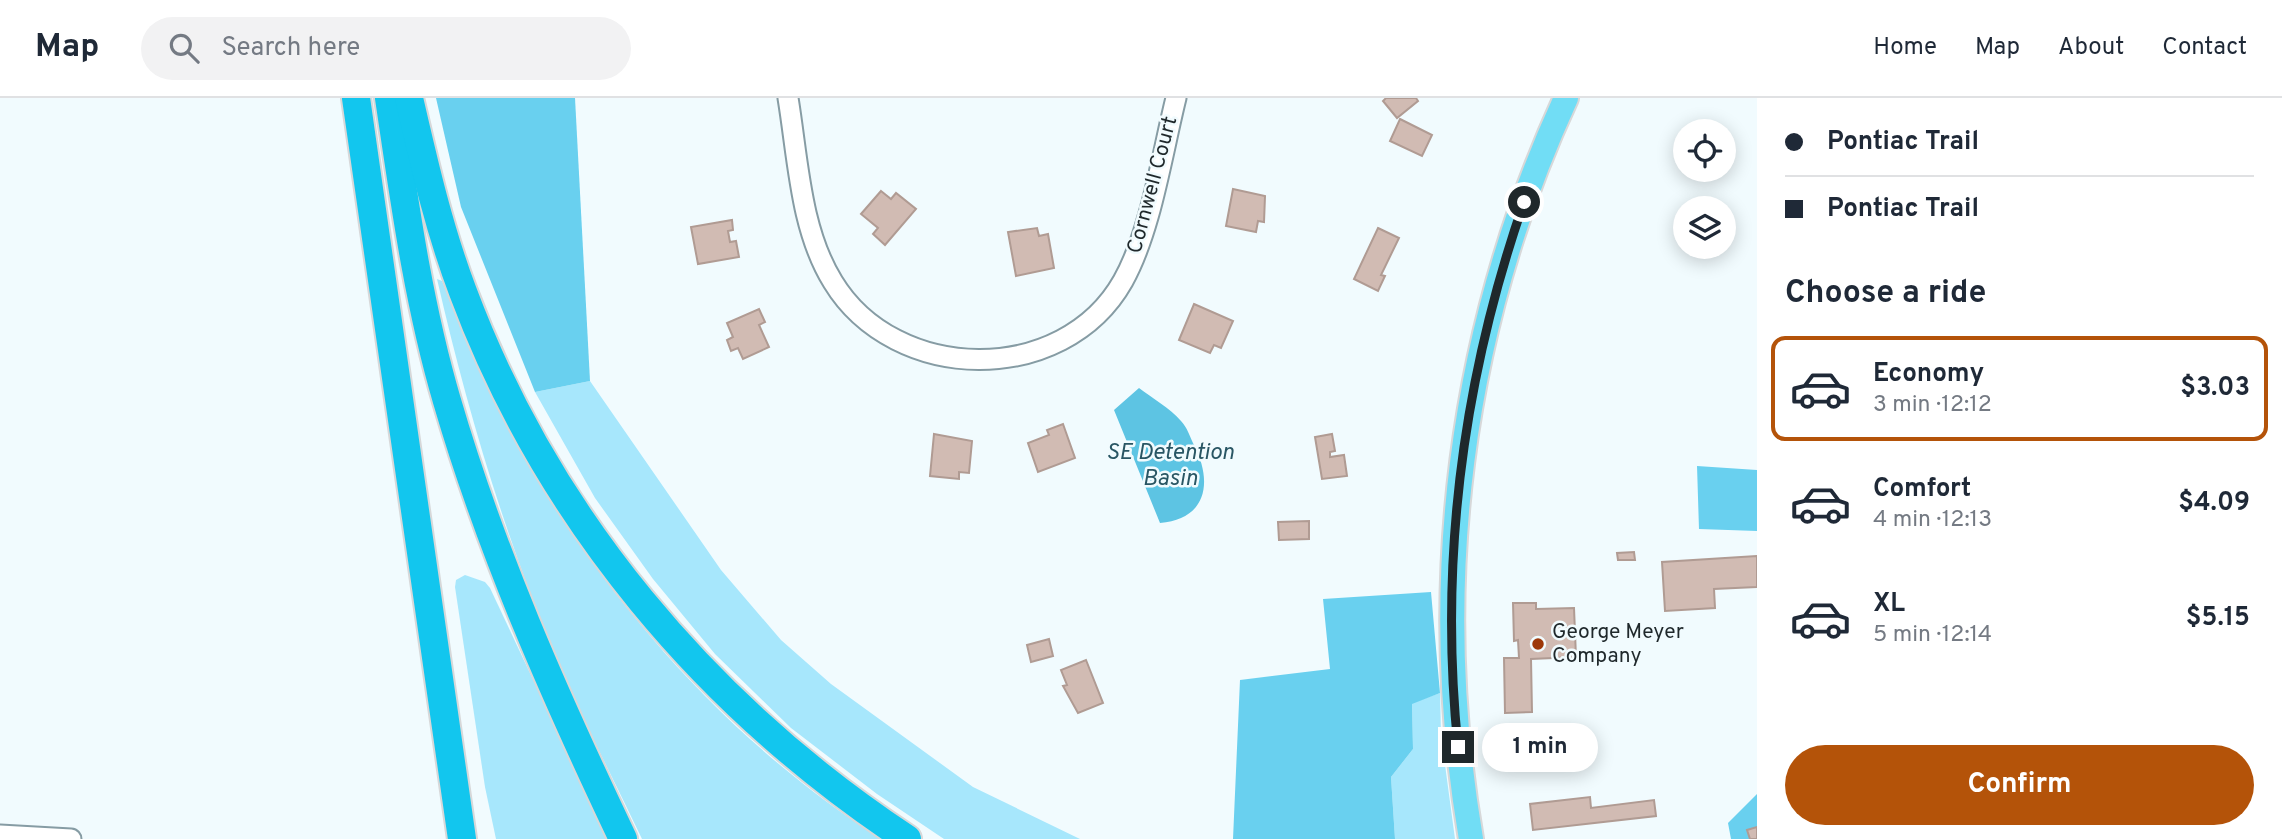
<!DOCTYPE html>
<html lang="en">
<head>
<meta charset="utf-8">
<style>
	body { margin:0; font-family:Overpass,sans-serif; background:#f2f2f3; color:#1f2937; height:100vh; display:flex; flex-direction:column; font-size:26px; white-space:nowrap }
	* { box-sizing:border-box; margin:0 }
	p { font-size:23px; color:#747a83 }
	.icon { flex:none; width:38px; height:38px; fill:none; stroke:currentColor; stroke-width:2; stroke-linecap:round; stroke-linejoin:round }
	.map { position:relative; flex:1; overflow:hidden }
	.panel { display:flex; flex-direction:column; background:#fff; width:525px }
	.panel>* { flex:none }
	.banner { display:grid; align-content:center; height:154px; padding:0 28px; background:#fff }
	.buttons { position:absolute; left:1673px; top:21px; display:grid; gap:14px }
	.buttons a { display:grid; place-items:center; width:63px; height:63px; border-radius:50%; background:#fff; box-shadow:0 4px 18px #0003; font-size:35px }
	.end { position:absolute; width:32px; height:32px; margin:-16px; border:9px solid #1f282b; background:#fff; box-shadow:0 0 0 4px #fff }
	.from { border-radius:50% }
	.bubble { position:absolute; height:49px; border-radius:24px; background:#fff; box-shadow:0 4px 18px #0003; font-size:23px; font-weight:700; line-height:49px; text-align:center }
	.banner b { display:flex; align-items:center; gap:24px; height:66px; font-size:26px }
	.banner b+b { border-top:2px solid #e0e1e3 }
	.banner i { width:18px; height:18px; background:#1f2937 }
	ul { padding:0; list-style:none }
	li { display:flex; align-items:center; gap:21px; height:105px; margin:0 14px 10px; padding:0 14px; border:4px solid transparent; border-radius:14px }
	li div { flex:1 }
	li b { display:block; font-size:26px }
	li em { font-style:normal; font-weight:700 }
	li.selected { border-color:#b45309 }
	li>.icon { width:63px; height:63px; stroke-width:1.5 }
	h2 { padding:0 28px; font-size:32px; line-height:84px }
	.cta { display:flex; gap:14px; margin-top:auto; padding:14px 28px }
	.cta a { flex:1; height:80px; border-radius:42px; background:#b45309; color:#fff; font-size:28px; font-weight:700; line-height:80px; text-align:center }
	header { display:flex; align-items:center; gap:42px; box-sizing:border-box; height:98px; padding:0 35px; background:#fff; border-bottom:2px solid #e0e1e3 }
	header strong { font-size:33px }
	nav { display:flex; gap:38px; margin-inline-start:auto; font-size:24px }
	.search { width:490px; height:63px; background:#f2f2f3; display:flex; align-items:center; gap:18px; box-sizing:border-box; padding:0 24px; border-radius:38px; color:#747a83; font-size:26px }
	main { display:flex; flex:1; min-height:0 }
	.map>svg:first-child { display:block }
	.green { fill:#a7e7fc }
	.forest { fill:#69d0ef }
	.water { fill:#5dc4e3 }
	.building { fill:#d1bbb3; stroke:#b09b93; stroke-width:2 }
	.lines { fill:none; stroke-linecap:round; stroke-linejoin:round }
	.minor-casing { stroke:#869ca4; stroke-width:23 }
	.major-casing { stroke:#d7d8d9; stroke-width:28 }
	.highway-casing { stroke:#d7d8d9; stroke-width:32 }
	.minor { stroke:#fff; stroke-width:19 }
	.major { stroke:#71ddf5; stroke-width:24 }
	.highway { stroke:#12c6ee; stroke-width:28 }
	.route { stroke:#1f282b; stroke-width:9 }
	.poi-dot { fill:#9d3809; stroke:#f1fbfe; stroke-width:2.5 }
	.labels { text-anchor:middle; dominant-baseline:central; stroke-width:5; stroke-linejoin:round; paint-order:stroke }
	.street-label { font-size:21px; fill:#1f282b; stroke:#f1fbfe }
	.poi-label { font-size:21px; fill:#1f282b; stroke:#f1fbfe; text-anchor:start }
	.water-label { font-size:23px; font-style:italic; fill:#295664; stroke:#f1fbfe }
</style>
</head>
<body>
<header>
<strong>Map</strong>
<div class="search"><svg class="icon" aria-label="search" viewBox="0 0 24 24"><circle cx="10" cy="10" r="6"/><path d="M15 15l6 6"/></svg>Search here</div>
<nav><a>Home</a><a>Map</a><a>About</a><a>Contact</a></nav>
</header>
<main>
<div class="map">
<svg width="1757" height="741" viewBox="0 0 1757 741">
	<rect width="100%" height="100%" fill="#f1fbfe"/>
	<g class="green">
		<path d="M437 181 442 183C463 233 484 285 510 333 598 495 724 641 881 741H642C610 674 575 607 547 538 500 422 465 303 437 181Z"/>
		<path d="M590 283 721 472 781 542 831 586 973 689 1080 741H944L877 696 791 630 715 556 653 481 595 400 535 294Z"/>
		<path d="M465 477 485 484 490 490 608 741H496L485 689 455 489 456 482Z"/>
		<path d="M1440 595 1441 637 1455 741H1395L1391 679 1413 651 1412 605Z"/>
	</g>
	<g class="forest">
		<path d="M436 0H575L590 283 535 294 461 109Z"/>
		<path d="M1697 368 1757 372V433L1699 431Z"/>
		<path d="M1431 494 1440 595 1412 606 1413 651 1391 679 1395 741H1233L1240 582 1330 571 1323 501Z"/>
		<path d="M1757 696V741H1731L1728 725Z"/>
	</g>
	<path class="water" d="M1139 290C1152 300 1170 310 1181 323 1187 329 1190 339 1194 347 1213 384 1207 421 1160 425L1114 312Z"/>
	<g class="building">
		<path d="M1386 0H1416L1418 3 1397 20 1383 3Z"/>
		<path d="M1400 21 1432 37 1422 58 1390 43Z"/>
		<path d="M1233 91 1265 98 1264 124 1258 123 1256 134 1226 128Z"/>
		<path d="M881 93 891 101 896 95 916 111 885 147 873 136 878 130 861 116Z"/>
		<path d="M732 122 733 132 728 133 730 144 736 143 739 159 698 166 691 129Z"/>
		<path d="M1037 130 1039 138 1048 136 1054 170 1016 178 1008 134Z"/>
		<path d="M1378 130 1399 140 1381 177 1385 178 1378 193 1354 181Z"/>
		<path d="M1194 206 1233 223 1221 250 1214 247 1210 255 1179 242Z"/>
		<path d="M759 211 765 224 759 227 769 249 743 261 738 250 731 253 727 242 733 239 727 225Z"/>
		<path d="M1063 326 1075 360 1038 374 1028 345 1049 337 1047 332Z"/>
		<path d="M934 336 972 343 969 375 959 374V381L930 378Z"/>
		<path d="M1332 336 1335 353 1330 354V359L1344 357 1347 378 1322 381 1315 339Z"/>
		<path d="M1309 423V441L1279 442 1278 424Z"/>
		<path d="M1634 454 1635 462H1618L1617 455Z"/>
		<path d="M1757 458V489L1714 491 1715 510 1665 513 1662 464Z"/>
		<path d="M1513 505H1536V511L1574 510 1576 559 1531 561 1532 614 1505 615 1504 560H1519L1518 542 1514 543Z"/>
		<path d="M1049 541 1053 558 1031 564 1027 547Z"/>
		<path d="M1086 562 1103 605 1078 615 1063 588 1067 587 1061 572Z"/>
		<path d="M1590 699 1591 710 1654 702 1656 718 1533 732 1530 706Z"/>
		<path d="M1757 729V741H1750L1747 732Z"/>
	</g>
	<g class="lines">
		<g class="minor-casing">
			<g id="minor">
				<path d="M788 0C798 60 800 131 833 184 895 286 1063 289 1123 183 1151 133 1162 56 1176 0"/>
				<path d="M0 737 71 741"/>
			</g>
		</g>
		<g class="major-casing">
			<path id="major" d="M1471 741C1428 490 1459 232 1566 0"/>
		</g>
		<g class="highway-casing">
			<g id="highway">
				<path d="M356 0 462 741"/>
				<path d="M389 0C404 101 418 205 447 303 491 454 555 598 623 741"/>
				<path d="M409 0C424 65 439 131 463 194 548 421 706 608 907 741"/>
			</g>
		</g>
		<use href="#minor" class="minor"/>
		<use href="#major" class="major"/>
		<use href="#highway" class="highway"/>
	</g>
	<g class="lines">
		<path class="route" d="M1458 649C1439 464 1463 280 1524 104"/>
	</g>
	<circle class="poi-dot" cx="1538" cy="546" r="7"/>
	<g class="labels">
		<g class="street-label">
			<text transform="translate(1153 87) rotate(-75)">Cornwell Court</text>
		</g>
		<g class="poi-label">
			<text x="1552" y="534">George Meyer<tspan x="1552" dy="24">Company</tspan></text>
		</g>
		<g class="water-label">
			<text x="1170" y="355">SE Detention<tspan x="1170" dy="26">Basin</tspan></text>
		</g>
	</g>
</svg>
<div class="buttons">
<a><svg class="icon" aria-label="locate" viewBox="0 0 24 24"><circle cx="12" cy="12" r="6"/><path d="M12 2v4M12 18v4M2 12h4M18 12h4"/></svg></a>
<a><svg class="icon" aria-label="layers" viewBox="0 0 24 24"><path d="M12 4l9 5-9 5-9-5zM3 14l9 5 9-5"/></svg></a>
</div>
<i class="end from" style="left:1524px;top:104px"></i>
<i class="end" style="left:1458px;top:649px"></i>
<div class="bubble" style="left:1482px;top:625px;width:116px">1 min</div>
</div>
<section class="panel">
<div class="banner">
<b><i class="from"></i>Pontiac Trail</b>
<b><i></i>Pontiac Trail</b>
</div>
<h2>Choose a ride</h2>
<ul>
<li class="selected"><svg class="icon" aria-label="car" viewBox="0 0 24 24"><path d="M5 17H2v-5l4-1 3-4h7l3 4 3 1v5h-3M9 17h6M6 11h13"/><circle cx="7" cy="17" r="2"/><circle cx="17" cy="17" r="2"/></svg><div><b>Economy</b><p>3 min · 12:12</p></div><em>$3.03</em></li>
<li><svg class="icon" aria-label="car" viewBox="0 0 24 24"><path d="M5 17H2v-5l4-1 3-4h7l3 4 3 1v5h-3M9 17h6M6 11h13"/><circle cx="7" cy="17" r="2"/><circle cx="17" cy="17" r="2"/></svg><div><b>Comfort</b><p>4 min · 12:13</p></div><em>$4.09</em></li>
<li><svg class="icon" aria-label="car" viewBox="0 0 24 24"><path d="M5 17H2v-5l4-1 3-4h7l3 4 3 1v5h-3M9 17h6M6 11h13"/><circle cx="7" cy="17" r="2"/><circle cx="17" cy="17" r="2"/></svg><div><b>XL</b><p>5 min · 12:14</p></div><em>$5.15</em></li>
</ul>
<div class="cta"><a>Confirm</a></div>
</section>
</main>
</body>
</html>
